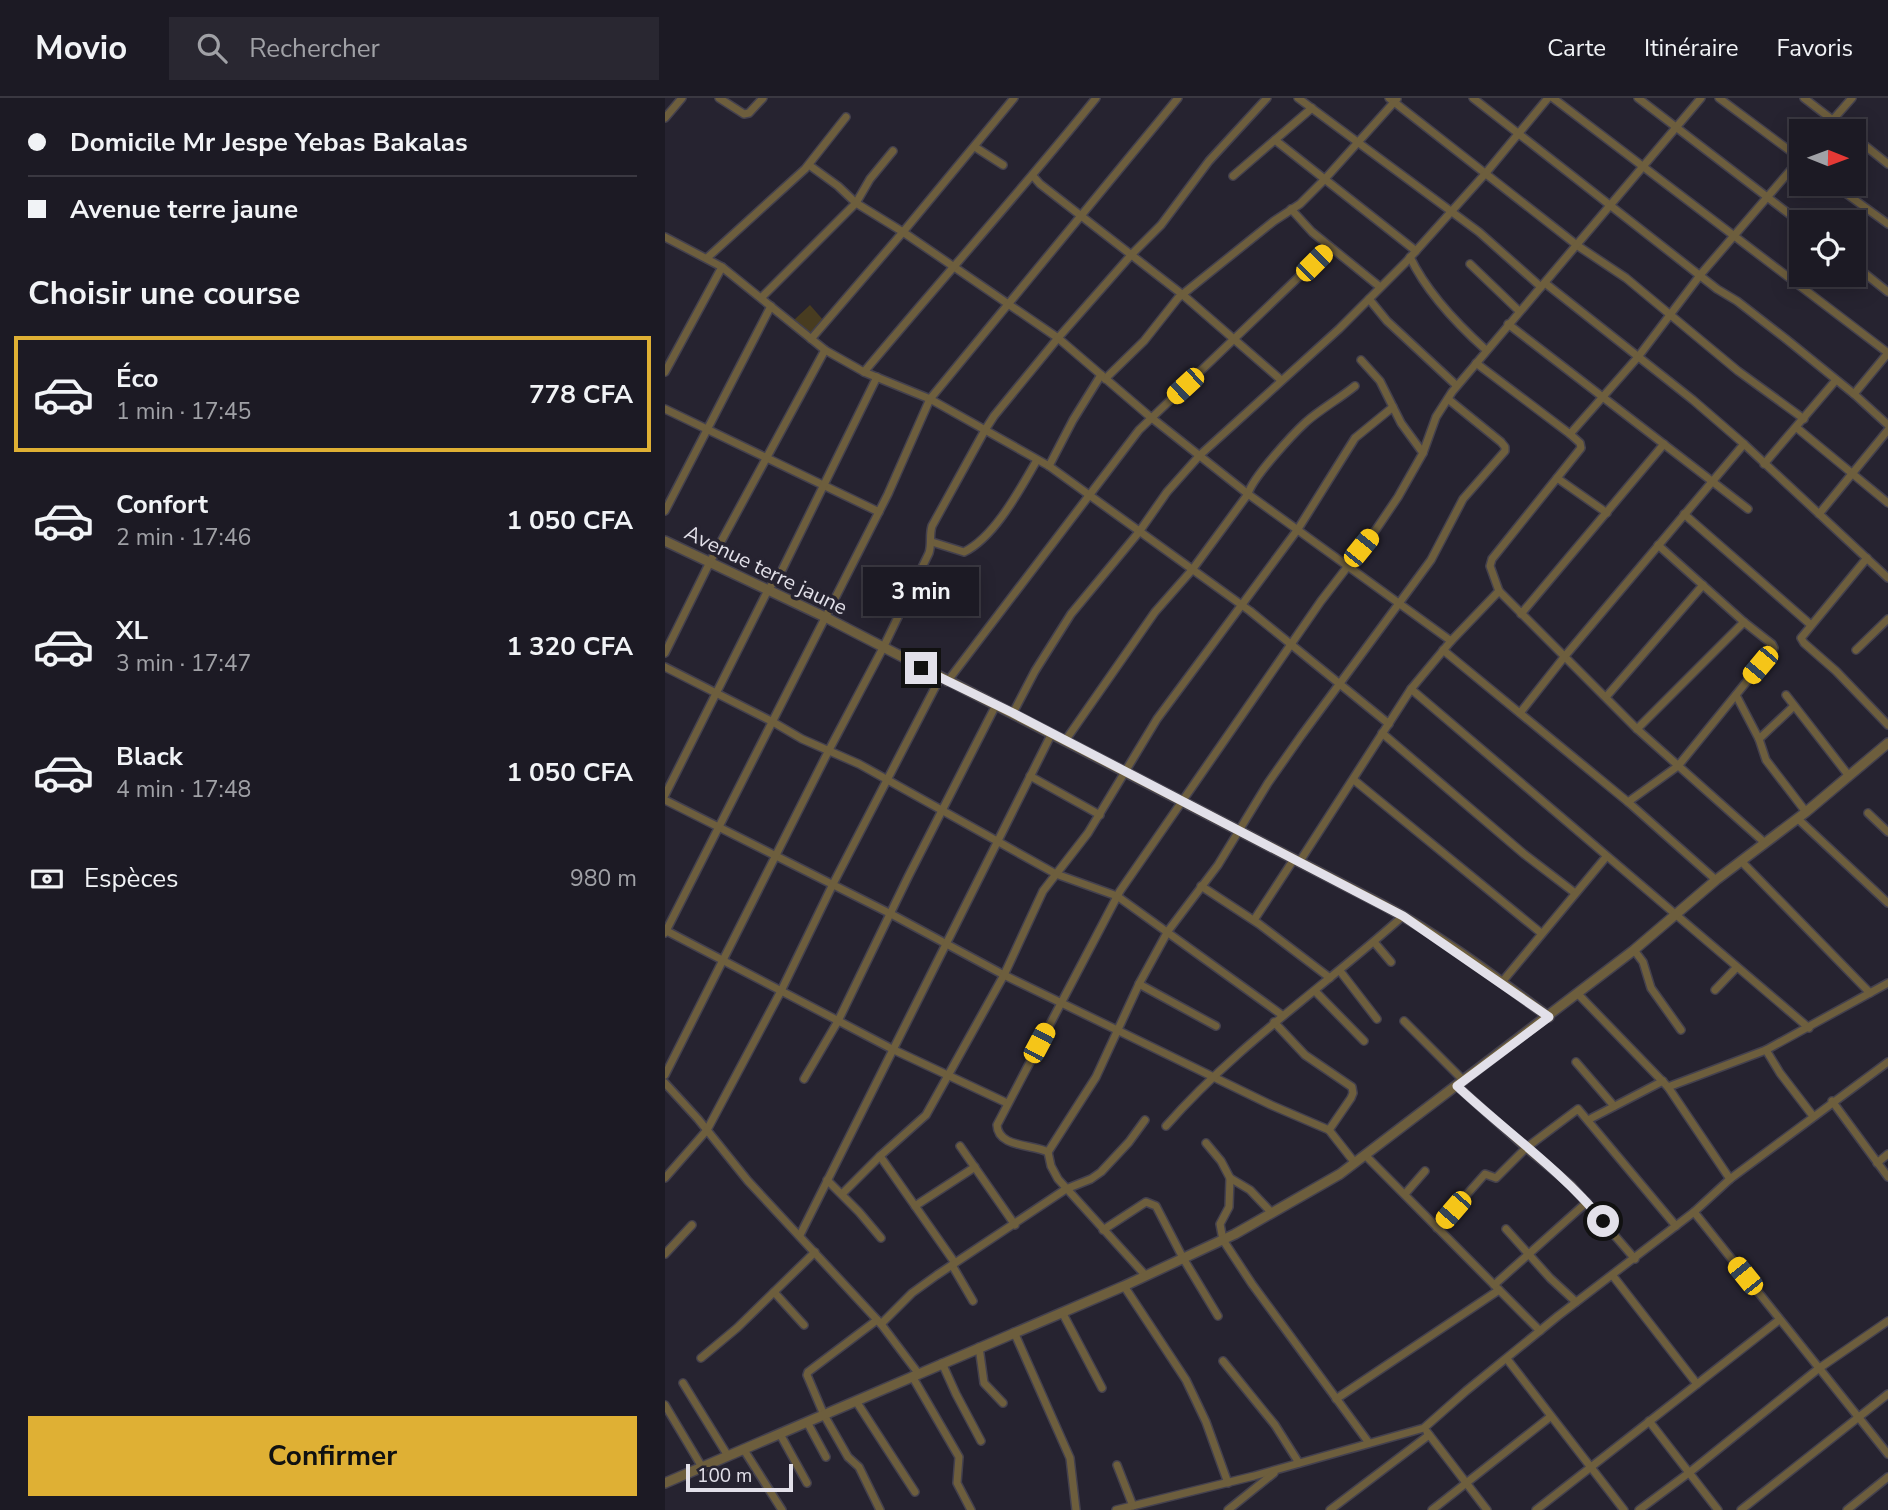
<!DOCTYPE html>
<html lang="fr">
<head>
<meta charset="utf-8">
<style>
	body { margin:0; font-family:"Nunito Sans",sans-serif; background:#292731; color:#f1f3f6; height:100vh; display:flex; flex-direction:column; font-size:26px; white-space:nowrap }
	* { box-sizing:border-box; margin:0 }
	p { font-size:23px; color:#a0a1a6 }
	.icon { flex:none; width:38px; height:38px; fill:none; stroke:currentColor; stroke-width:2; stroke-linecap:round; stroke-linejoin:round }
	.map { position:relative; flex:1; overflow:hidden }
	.drawer { display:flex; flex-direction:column; background:#1c1a24; width:665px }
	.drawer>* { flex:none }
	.hud { display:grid; align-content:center; height:154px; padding:0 28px; background:#1c1a24 }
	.needle { width:46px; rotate:91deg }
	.controls { position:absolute; left:1124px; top:21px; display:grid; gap:14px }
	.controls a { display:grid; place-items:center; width:77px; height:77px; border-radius:0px; background:#1c1a24; box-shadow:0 4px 18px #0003,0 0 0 2px #3a3841; font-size:35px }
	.scale { position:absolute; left:21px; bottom:18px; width:107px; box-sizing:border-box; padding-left:7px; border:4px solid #e2e0e9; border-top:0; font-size:19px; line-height:24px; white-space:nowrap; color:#e2e0e9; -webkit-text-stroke:5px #262330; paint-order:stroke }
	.end { position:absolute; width:32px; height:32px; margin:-16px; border:9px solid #e2e0e9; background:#111; box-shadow:0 0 0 4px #111 }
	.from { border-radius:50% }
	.bubble { position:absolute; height:49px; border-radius:0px; background:#1c1a24; box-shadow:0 4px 18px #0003,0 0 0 2px #3a3841; font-size:23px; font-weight:700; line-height:49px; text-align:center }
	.car { position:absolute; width:21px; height:42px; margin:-21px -10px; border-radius:9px; box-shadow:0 0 5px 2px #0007; background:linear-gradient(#f5c518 24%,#345 0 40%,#f5c518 0 76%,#345 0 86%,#f5c518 0) }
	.hud b { display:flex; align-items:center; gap:24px; height:66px; font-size:26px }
	.hud b+b { border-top:2px solid #3a3841 }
	.hud i { width:18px; height:18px; background:#f1f3f6 }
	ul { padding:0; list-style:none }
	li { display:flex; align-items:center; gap:21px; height:116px; margin:0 14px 10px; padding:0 14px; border:4px solid transparent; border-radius:0px }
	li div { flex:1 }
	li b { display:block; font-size:26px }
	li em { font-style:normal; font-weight:700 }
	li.current { border-color:#dfb034 }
	li>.icon { width:63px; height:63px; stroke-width:1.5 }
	h2 { padding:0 28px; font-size:32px; line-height:84px }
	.pay { display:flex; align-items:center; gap:18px; height:77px; padding:0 28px; font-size:26px }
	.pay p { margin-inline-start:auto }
	.button { display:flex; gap:14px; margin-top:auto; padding:14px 28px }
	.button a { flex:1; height:80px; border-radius:0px; background:#dfb034; color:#111; font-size:28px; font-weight:700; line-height:80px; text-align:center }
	header { display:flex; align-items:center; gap:42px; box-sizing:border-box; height:98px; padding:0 35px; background:#1c1a24; border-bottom:2px solid #3a3841 }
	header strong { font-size:33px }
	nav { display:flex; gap:38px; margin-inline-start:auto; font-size:24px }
	.search { width:490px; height:63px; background:#292731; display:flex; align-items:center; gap:18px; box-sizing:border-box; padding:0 24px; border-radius:0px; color:#a0a1a6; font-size:26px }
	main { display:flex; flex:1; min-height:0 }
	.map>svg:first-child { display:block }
	.green { fill:#483c20 }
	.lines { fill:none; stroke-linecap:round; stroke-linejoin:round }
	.minor-casing { stroke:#44414e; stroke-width:10 }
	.tertiary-casing { stroke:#44414e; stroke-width:12 }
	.minor { stroke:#6d5e3d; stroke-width:7 }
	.tertiary { stroke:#6d5e3d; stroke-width:9 }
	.route { stroke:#e2e0e9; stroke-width:9 }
	.labels { text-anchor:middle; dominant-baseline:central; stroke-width:7; stroke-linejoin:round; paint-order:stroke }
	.street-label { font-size:21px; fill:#e2e0e9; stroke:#262330 }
</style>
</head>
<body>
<header>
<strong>Movio</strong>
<div class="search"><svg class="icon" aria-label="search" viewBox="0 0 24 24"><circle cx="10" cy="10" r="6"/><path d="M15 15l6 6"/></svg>Rechercher</div>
<nav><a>Carte</a><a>Itinéraire</a><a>Favoris</a></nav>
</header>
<main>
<section class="drawer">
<div class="hud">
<b><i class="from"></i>Domicile Mr Jespe Yebas Bakalas</b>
<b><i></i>Avenue terre jaune</b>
</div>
<h2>Choisir une course</h2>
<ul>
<li class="current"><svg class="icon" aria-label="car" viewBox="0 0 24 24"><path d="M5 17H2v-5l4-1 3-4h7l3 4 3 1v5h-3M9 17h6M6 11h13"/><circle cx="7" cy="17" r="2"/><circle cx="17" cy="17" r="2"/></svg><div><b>Éco</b><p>1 min · 17:45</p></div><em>778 CFA</em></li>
<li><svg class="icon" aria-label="car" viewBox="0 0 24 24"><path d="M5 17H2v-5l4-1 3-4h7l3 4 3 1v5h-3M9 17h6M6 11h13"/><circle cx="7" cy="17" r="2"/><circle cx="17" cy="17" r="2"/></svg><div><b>Confort</b><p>2 min · 17:46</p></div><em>1 050 CFA</em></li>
<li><svg class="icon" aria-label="car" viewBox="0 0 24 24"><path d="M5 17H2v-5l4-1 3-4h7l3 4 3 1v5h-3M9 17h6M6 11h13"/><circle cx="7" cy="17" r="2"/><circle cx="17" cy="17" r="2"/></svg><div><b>XL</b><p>3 min · 17:47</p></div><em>1 320 CFA</em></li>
<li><svg class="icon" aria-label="car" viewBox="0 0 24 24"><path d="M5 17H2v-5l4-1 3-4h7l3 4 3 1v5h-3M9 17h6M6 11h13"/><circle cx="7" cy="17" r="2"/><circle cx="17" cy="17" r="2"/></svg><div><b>Black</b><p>4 min · 17:48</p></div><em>1 050 CFA</em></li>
</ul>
<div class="pay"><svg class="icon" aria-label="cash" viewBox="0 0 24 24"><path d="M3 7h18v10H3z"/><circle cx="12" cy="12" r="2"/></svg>Espèces<p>980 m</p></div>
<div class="button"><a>Confirmer</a></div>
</section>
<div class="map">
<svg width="1223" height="1412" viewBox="0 0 1223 1412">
	<rect width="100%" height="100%" fill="#262330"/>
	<path class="green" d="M145 207 159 223 144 238 129 222Z"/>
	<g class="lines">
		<g class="minor-casing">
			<g id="minor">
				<path d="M54 0 79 16 84 15 98 0"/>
				<path d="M633 0 814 134 876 189"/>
				<path d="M724 0 913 148 961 180 1073 273 1139 321"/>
				<path d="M808 0 1052 191 1072 203 1121 241 1189 296 1223 327"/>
				<path d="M888 0 1223 255"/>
				<path d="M973 0 1136 125"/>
				<path d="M1054 0 1136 61"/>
				<path d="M1139 0 1182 33"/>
				<path d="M0 20 17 0"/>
				<path d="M1158 33 1187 0"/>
				<path d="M1188 38 1223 66"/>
				<path d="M610 42 751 153"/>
				<path d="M310 49 338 67"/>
				<path d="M144 67 173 88 191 105 238 134 393 240 483 317 583 396 786 543"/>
				<path d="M368 78 375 86 518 197 616 282"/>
				<path d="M568 78 647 10"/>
				<path d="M1168 86 1223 126"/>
				<path d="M626 111 647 134 715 189"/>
				<path d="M0 139 57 169 160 252 199 274 265 301 384 368 585 513 724 626"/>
				<path d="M745 159C762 195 792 226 821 252"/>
				<path d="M42 160 140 71 181 19"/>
				<path d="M805 166 854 213"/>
				<path d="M1188 166 1223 194"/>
				<path d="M880 185 1028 302 1079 346 1223 480"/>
				<path d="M97 199 191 105 205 81 228 53"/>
				<path d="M704 201 722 223 791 287"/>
				<path d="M843 226 1083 411"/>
				<path d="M146 241 238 134 349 0"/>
				<path d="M696 262 715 283 736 325 758 355"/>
				<path d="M811 265 905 336"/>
				<path d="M0 274 57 169"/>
				<path d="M199 274C276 182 356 93 431 0"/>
				<path d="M440 281 479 243 513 200 609 123 635 106 659 82 732 1"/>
				<path d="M1189 296 1223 255"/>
				<path d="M0 311 214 414"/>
				<path d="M1132 330 1223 405"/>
				<path d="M1099 366 1171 282"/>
				<path d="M384 368 408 322 436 277"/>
				<path d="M892 380 942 415"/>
				<path d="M0 413 106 208"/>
				<path d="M1019 416 1146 527"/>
				<path d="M1154 416 1223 332"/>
				<path d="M267 444 299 454C330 439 355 391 372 362"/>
				<path d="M1202 460 1136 540 1139 545 1171 573 1223 627"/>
				<path d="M834 493 972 631 1100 745"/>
				<path d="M856 516 999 346"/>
				<path d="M778 552 963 704 1051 782"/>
				<path d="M1191 552 1223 521"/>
				<path d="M0 555 45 464 160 252"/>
				<path d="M0 569 108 624 137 641 194 666 391 776 452 798 617 917"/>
				<path d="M282 584 474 332 665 149"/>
				<path d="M746 591 1144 930"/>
				<path d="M1071 597 1094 641 1129 608"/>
				<path d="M1121 597 1184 678"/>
				<path d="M941 599 1038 487"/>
				<path d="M348 615 370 573 406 516 474 434 502 394 535 357 674 231 741 164 820 76 883 0"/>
				<path d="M855 615 900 558 1079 346"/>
				<path d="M972 631 1079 524"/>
				<path d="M717 635 859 756 910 795"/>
				<path d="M1094 641 1101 662 1141 714"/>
				<path d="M400 643 490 514 527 472 583 396C587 380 628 336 641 324 656 311 674 301 690 288"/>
				<path d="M365 678 435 717"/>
				<path d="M689 682 876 835"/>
				<path d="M0 697 103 492 117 472 212 279"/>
				<path d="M0 702 226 816 339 877 606 1007 664 1032 690 1065"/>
				<path d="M963 704 1013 668 1109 550 1107 546 1079 524 993 447"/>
				<path d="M1203 715 1223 734"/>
				<path d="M1133 721 1223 805"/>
				<path d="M635 763 746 591 786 543 834 493 825 468 827 461 916 350 915 345 905 336 973 259 1036 176 1136 60"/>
				<path d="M1076 763 1205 895"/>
				<path d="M536 788 594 826 665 880"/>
				<path d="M589 822 629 761"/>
				<path d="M0 832 227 951 342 1005"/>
				<path d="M0 835 223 396 265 301 513 0"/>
				<path d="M709 844 726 864"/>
				<path d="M969 852 978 864 986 890 1016 932"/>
				<path d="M675 873 712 921"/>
				<path d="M837 884 941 759"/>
				<path d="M474 886 551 928"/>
				<path d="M1050 892 1071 870"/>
				<path d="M650 893 699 943"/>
				<path d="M913 896 1003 989 1101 952 1223 885"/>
				<path d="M739 923 799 983"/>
				<path d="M609 924 640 957 687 989 688 995 686 1000 664 1032"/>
				<path d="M1101 952 1115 975 1148 1018"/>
				<path d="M911 964 949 1008"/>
				<path d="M0 977 164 652 218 550 264 455C267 445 264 438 267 428L320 332 329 318 393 240 467 156 496 127 544 63 602 0"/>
				<path d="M139 981 173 923 243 779 331 607"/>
				<path d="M0 985 33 1021 83 1083 216 1226 253 1275"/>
				<path d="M792 988 861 1050 906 1087 970 1161"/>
				<path d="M1003 989 1065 1081"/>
				<path d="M1167 1003 1223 1079"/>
				<path d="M923 1022 998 983"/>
				<path d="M501 1028C571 948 660 888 738 818"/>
				<path d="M541 1045 556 1063 565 1080 585 1092 606 1114"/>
				<path d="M295 1048 350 1127"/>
				<path d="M383 1054 431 979 474 886 503 833 553 767 603 685 636 638 766 462 798 401 840 353V349L836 344 783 301"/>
				<path d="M700 1057 875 1233"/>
				<path d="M215 1058 290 1165"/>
				<path d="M1212 1065 1223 1056"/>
				<path d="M0 1080 42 1032 116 893 168 786 275 580"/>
				<path d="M565 1080 564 1109 555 1126 558 1142 587 1186 704 1345"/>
				<path d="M162 1082 194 1114 216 1140"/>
				<path d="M177 1096 215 1058 261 1017 339 877 378 793 423 735 492 621 633 431 690 340 728 309"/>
				<path d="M740 1096 760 1073"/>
				<path d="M250 1108 310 1069"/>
				<path d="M1029 1114 1223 1356"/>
				<path d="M772 1130 820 1076 831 1080 861 1050 913 1011 1011 1128"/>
				<path d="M841 1131 885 1180 911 1204"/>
				<path d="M438 1132 481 1104 491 1108 518 1160 553 1218"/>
				<path d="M135 1137 386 637"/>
				<path d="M0 1156 27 1127"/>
				<path d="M287 1167 308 1203"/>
				<path d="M481 1178 393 1081 386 1068 383 1054C368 1046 333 1050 332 1027L455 793 656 503 710 433 733 399 758 355 771 319 787 294 1036 0"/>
				<path d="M948 1178 1032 1286"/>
				<path d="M829 1187 922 1104"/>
				<path d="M459 1188 521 1282 541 1324 563 1385"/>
				<path d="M109 1194 139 1227"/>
				<path d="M397 1214 437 1290"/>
				<path d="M212 1222 143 1274 142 1277 159 1317 183 1359 194 1369 215 1412"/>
				<path d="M216 1226 247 1195 272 1177 401 1091 426 1081 436 1074 464 1044 480 1022"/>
				<path d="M349 1234 405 1360 411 1412"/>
				<path d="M314 1249 319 1285 338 1305"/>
				<path d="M36 1260 72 1230 150 1154"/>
				<path d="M842 1261 959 1412"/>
				<path d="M558 1263 610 1327 634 1365"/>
				<path d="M277 1265 291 1296 316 1343"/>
				<path d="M247 1278 294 1359 292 1385 306 1412"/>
				<path d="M18 1285 63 1358"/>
				<path d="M671 1301 834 1192"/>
				<path d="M191 1303 250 1394"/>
				<path d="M0 1307 37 1369"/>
				<path d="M984 1323 1053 1412"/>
				<path d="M142 1324 161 1359"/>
				<path d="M762 1334 822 1412"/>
				<path d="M115 1336 142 1385"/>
				<path d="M79 1352 117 1412"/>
				<path d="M452 1367 468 1408"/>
				<path d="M451 1412 589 1378 759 1330 801 1293 893 1218 1029 1114 1065 1081 1223 964"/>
				<path d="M563 1412 609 1375"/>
				<path d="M665 1412 764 1337"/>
				<path d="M767 1412 885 1319"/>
				<path d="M871 1412 1114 1222"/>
				<path d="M974 1412 1025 1374 1153 1271 1223 1223"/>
				<path d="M1076 1412 1223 1296"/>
				<path d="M1182 1412 1223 1379"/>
			</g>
		</g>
		<g class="tertiary-casing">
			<g id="tertiary">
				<path d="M0 443 160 519 718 807C776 838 831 880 884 919"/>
				<path d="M0 1385 459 1188 570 1136 675 1076 969 852 1051 782 1141 714 1223 645"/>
			</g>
		</g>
		<use href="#minor" class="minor"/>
		<use href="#tertiary" class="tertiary"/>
	</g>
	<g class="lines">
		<path class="route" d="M256 570 348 615 738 818 884 919 792 988C840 1033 896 1072 938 1123"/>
	</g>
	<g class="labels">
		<g class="street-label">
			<text transform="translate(101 472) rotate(26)">Avenue terre jaune</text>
		</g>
	</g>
</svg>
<div class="controls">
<a><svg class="needle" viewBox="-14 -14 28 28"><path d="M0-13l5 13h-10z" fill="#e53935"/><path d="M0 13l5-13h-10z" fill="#a0a1a6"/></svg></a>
<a><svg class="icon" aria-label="locate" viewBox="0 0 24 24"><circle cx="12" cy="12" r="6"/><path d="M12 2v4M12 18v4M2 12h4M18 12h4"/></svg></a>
</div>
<div class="scale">100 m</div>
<i class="end from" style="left:938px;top:1123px"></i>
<i class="end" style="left:256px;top:570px"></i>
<div class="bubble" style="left:198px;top:469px;width:116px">3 min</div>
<i class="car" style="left:649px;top:165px;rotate:45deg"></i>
<i class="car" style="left:520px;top:288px;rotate:227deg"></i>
<i class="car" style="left:696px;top:450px;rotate:39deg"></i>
<i class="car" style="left:1095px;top:567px;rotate:220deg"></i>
<i class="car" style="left:374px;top:945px;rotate:28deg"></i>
<i class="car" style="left:788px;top:1112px;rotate:221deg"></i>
<i class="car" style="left:1080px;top:1178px;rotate:321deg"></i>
</div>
</main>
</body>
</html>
